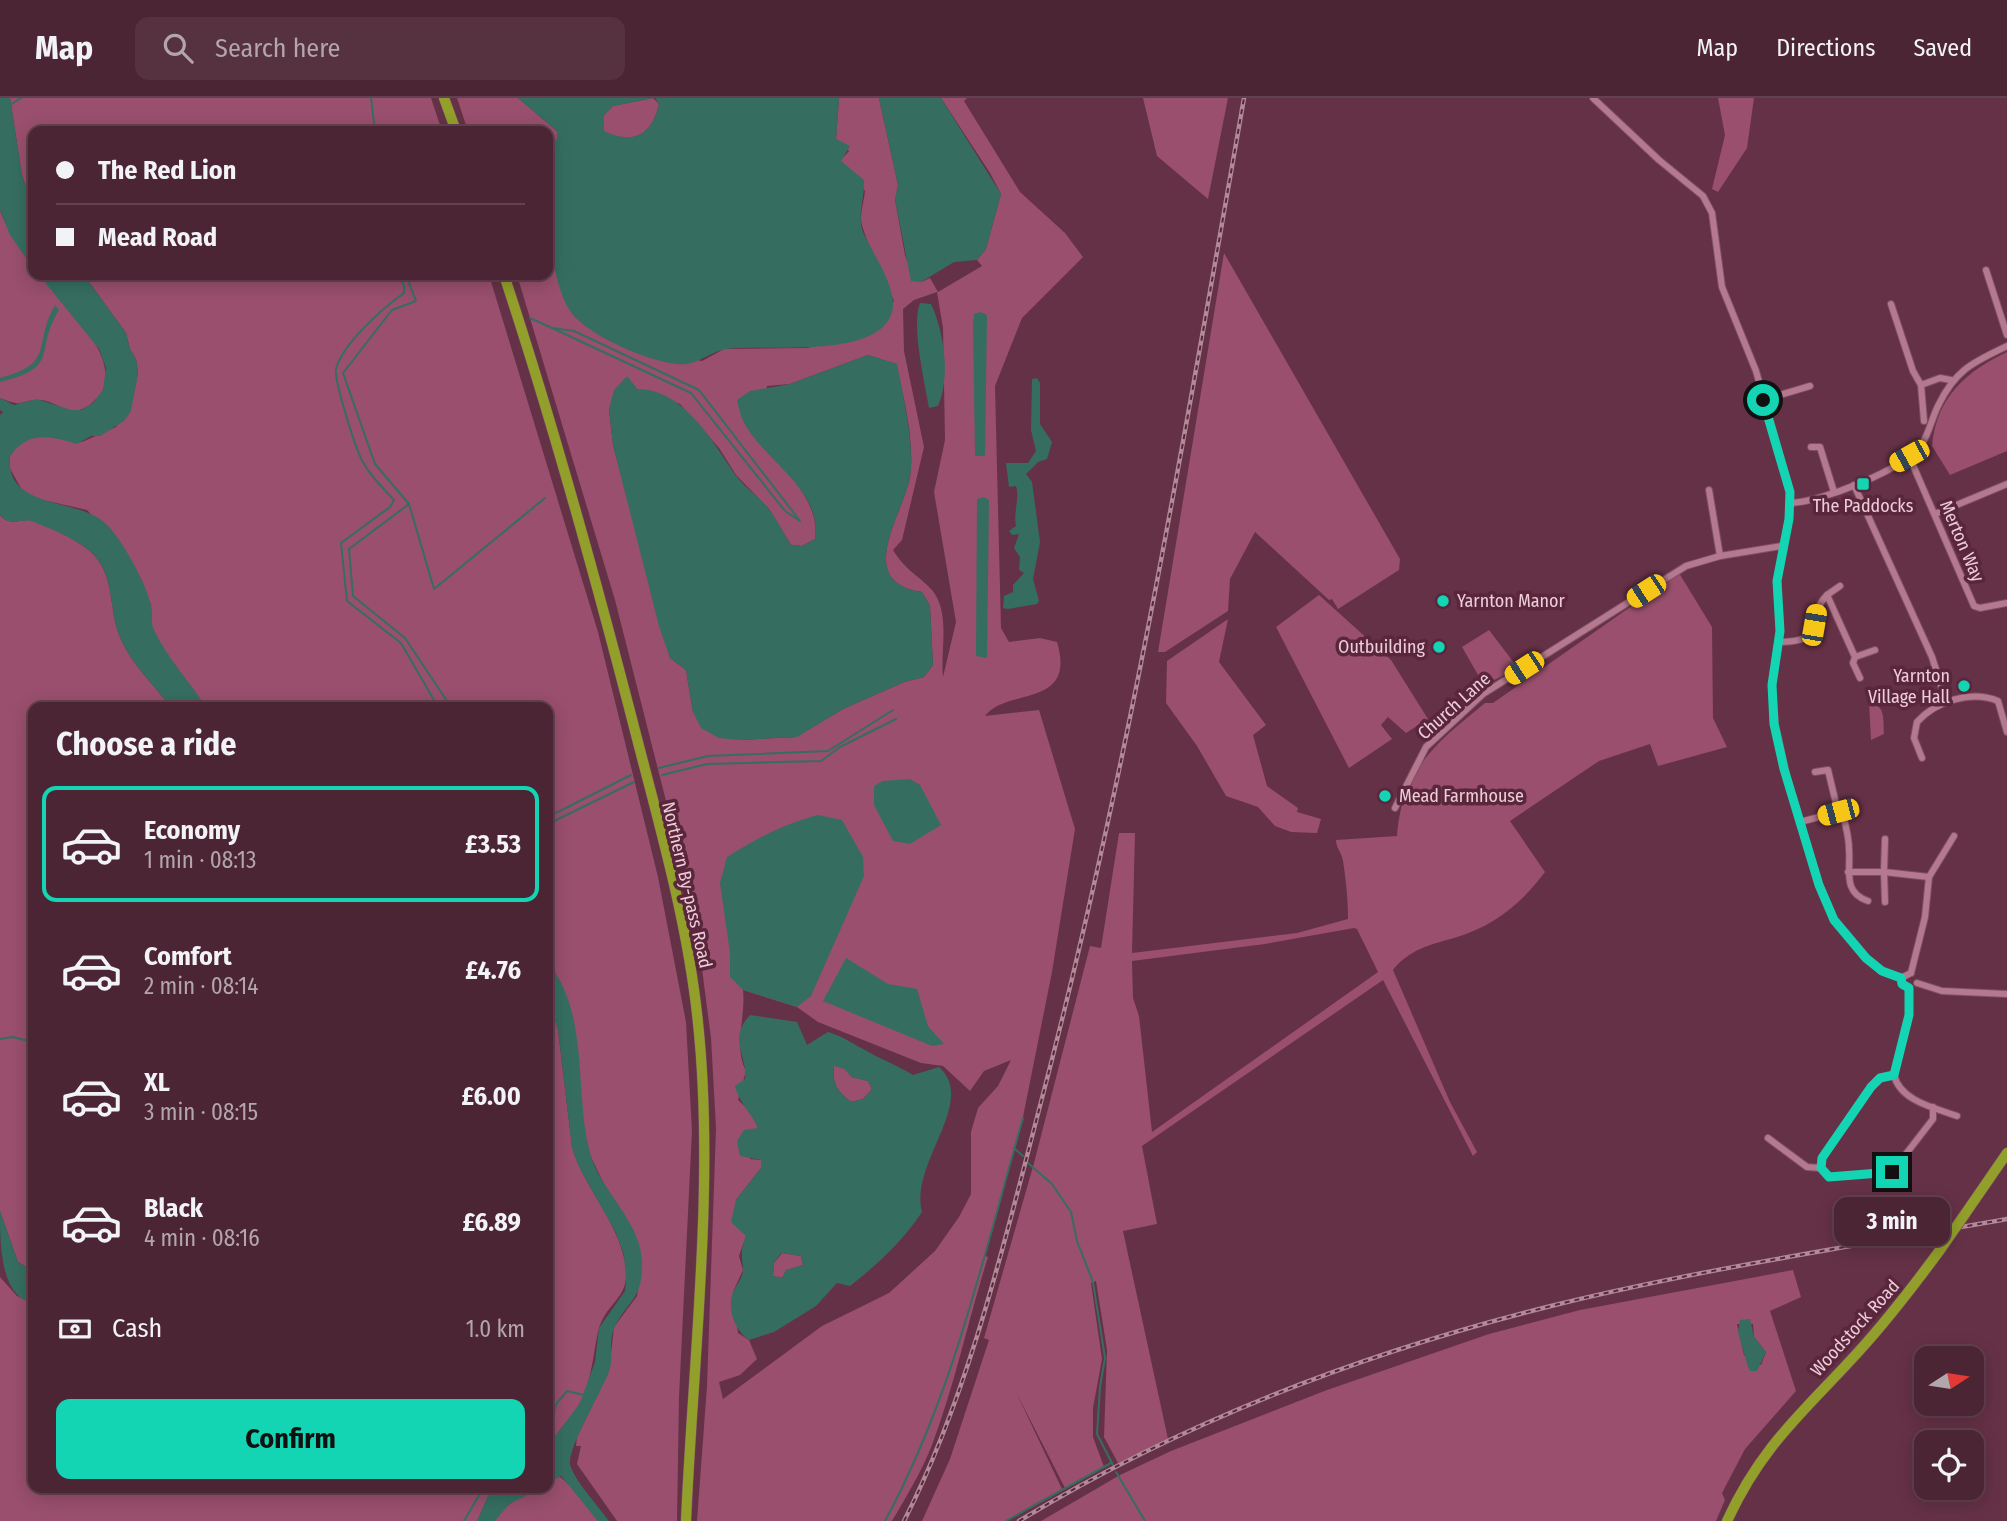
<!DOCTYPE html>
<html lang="en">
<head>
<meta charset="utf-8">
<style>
	body { margin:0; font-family:"Fira Sans Condensed",sans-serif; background:#563140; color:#f1f3f6; height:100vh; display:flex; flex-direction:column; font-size:26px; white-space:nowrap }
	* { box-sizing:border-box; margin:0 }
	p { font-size:23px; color:#b2a5ac }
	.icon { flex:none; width:38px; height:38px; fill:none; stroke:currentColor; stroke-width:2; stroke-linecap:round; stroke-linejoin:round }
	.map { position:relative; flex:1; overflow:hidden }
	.details { position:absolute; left:28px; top:604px; width:525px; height:791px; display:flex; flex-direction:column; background:#4c2534; border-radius:14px; box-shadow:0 4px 18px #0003,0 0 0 2px #63424f }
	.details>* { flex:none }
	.banner { position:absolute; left:28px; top:28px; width:525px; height:154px; border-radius:14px; box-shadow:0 4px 18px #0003,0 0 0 2px #63424f; display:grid; align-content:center; height:154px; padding:0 28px; background:#4c2534 }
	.needle { width:46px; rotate:78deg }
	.fabs { position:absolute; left:1914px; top:1248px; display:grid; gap:14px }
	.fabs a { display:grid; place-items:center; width:70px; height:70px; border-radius:14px; background:#4c2534; box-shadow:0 4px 18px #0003,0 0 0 2px #63424f; font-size:35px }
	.end { position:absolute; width:32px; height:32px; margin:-16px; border:9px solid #13d5b3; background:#111; box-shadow:0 0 0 4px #111 }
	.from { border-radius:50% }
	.bubble { position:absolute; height:49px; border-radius:14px; background:#4c2534; box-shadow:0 4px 18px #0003,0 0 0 2px #63424f; font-size:23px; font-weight:700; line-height:49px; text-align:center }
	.car { position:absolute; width:21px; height:42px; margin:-21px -10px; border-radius:9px; box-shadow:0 0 5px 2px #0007; background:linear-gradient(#f5c518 24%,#345 0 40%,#f5c518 0 76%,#345 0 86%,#f5c518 0) }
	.banner b { display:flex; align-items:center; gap:24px; height:66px; font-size:26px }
	.banner b+b { border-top:2px solid #63424f }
	.banner i { width:18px; height:18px; background:#f1f3f6 }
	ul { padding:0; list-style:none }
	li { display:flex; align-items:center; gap:21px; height:116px; margin:0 14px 10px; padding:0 14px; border:4px solid transparent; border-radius:14px }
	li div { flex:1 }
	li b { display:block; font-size:26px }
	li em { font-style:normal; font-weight:700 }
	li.on { border-color:#13d5b3 }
	li>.icon { width:63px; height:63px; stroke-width:1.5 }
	h2 { padding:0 28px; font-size:32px; line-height:84px }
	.pay { display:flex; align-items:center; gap:18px; height:77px; padding:0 28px; font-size:26px }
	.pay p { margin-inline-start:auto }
	.primary-button { display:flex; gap:14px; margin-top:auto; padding:14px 28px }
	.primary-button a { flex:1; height:80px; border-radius:14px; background:#13d5b3; color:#111; font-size:28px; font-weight:700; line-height:80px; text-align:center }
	header { display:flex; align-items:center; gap:42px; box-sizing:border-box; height:98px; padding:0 35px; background:#4c2534; border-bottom:2px solid #63424f }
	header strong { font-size:33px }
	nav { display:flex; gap:38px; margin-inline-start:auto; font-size:24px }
	.search { width:490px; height:63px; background:#563140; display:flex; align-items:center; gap:18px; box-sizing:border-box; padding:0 24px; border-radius:14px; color:#b2a5ac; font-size:26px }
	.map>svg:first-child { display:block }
	.green { fill:#994f6d; fill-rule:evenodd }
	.water { fill:#356e60; fill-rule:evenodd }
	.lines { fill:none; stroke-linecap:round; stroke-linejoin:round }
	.stream { stroke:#356e60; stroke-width:2 }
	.minor-casing { stroke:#7d5163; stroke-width:8 }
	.highway-casing { stroke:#7d5163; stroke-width:11 }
	.minor { stroke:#b5798f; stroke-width:6 }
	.highway { stroke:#929f2a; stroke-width:10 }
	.rail-casing { stroke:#b28998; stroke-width:4.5 }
	.rail { stroke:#59263b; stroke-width:2; stroke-dasharray:5; stroke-linecap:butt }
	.highway-bridge-casing { stroke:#7d5163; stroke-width:11; stroke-linecap:butt }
	.highway-bridge { stroke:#929f2a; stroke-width:10 }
	.route { stroke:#13d5b3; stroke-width:9 }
	.poi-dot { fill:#13d5b3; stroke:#59263b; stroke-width:2.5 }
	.labels { text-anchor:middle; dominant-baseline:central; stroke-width:7; stroke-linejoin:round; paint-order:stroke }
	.poi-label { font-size:18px; fill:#eecdd8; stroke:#59263b; text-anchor:start }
	.street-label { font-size:18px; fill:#eecdd8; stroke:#59263b }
</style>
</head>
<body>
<header>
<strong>Map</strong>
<div class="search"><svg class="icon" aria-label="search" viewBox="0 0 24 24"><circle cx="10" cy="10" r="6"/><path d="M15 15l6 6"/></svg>Search here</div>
<nav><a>Map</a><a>Directions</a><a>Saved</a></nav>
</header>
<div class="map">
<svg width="2007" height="1423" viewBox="0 0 2007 1423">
	<rect width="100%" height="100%" fill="#653146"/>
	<g class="green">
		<path d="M10 0H431L442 33H33V111L22 77Z"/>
		<path d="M457 0H518L558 34 557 41 548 50V33H468Z"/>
		<path d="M653 0 659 6C652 37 634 47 604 34V17L613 8Z"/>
		<path d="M839 0H879L898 87 895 102 905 157 910 171 921 184 930 180 938 194 982 168 977 162 986 151 1001 96 990 75 941 0H967L964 3 1020 94 1065 135 1083 159 1022 220 995 288 1001 530 1009 544 1040 540 1057 544C1077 611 1006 589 985 618L1039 612 1075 731 1052 874 1022 1024 985 1158 988 1159C969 1219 955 1286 932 1347 922 1373 906 1399 892 1423H697L707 1288 716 1030 711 940 695 817 615 502 517 177H548V132L566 205 576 220 615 244 702 263 724 251 806 250 858 241 894 203C887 186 861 134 861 121 861 112 864 102 865 93L840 63 849 53 836 41ZM937 194 943 230 945 342 934 394 956 524 943 579C940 553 951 515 932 492 917 476 907 474 893 452L902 442 924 349 904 253 903 211 914 202ZM868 257 896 266C904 299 915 345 910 379 903 417 853 484 922 494L930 508 933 567 924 579 904 584 843 611 796 639 739 642 693 614 686 572 670 560 613 347 609 311 627 279 637 291 680 306 719 350 736 377 769 411 791 447 802 448 815 441C821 406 786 371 762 348L767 288 790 286ZM743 892 797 909 818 924 921 965 943 968 970 993 984 973 1011 962 998 988 978 1010 971 1034V1096L959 1119 935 1153 889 1195 822 1228 723 1301 719 1284 740 1277 757 1261 749 1242 738 1235 733 1194 743 1172 739 1158 746 1138 736 1102 761 1070V1062L750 1061 758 1030 752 1015 738 1002 746 973C733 947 746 920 743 892Z"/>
		<path d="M1143 0H1228L1208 101 1157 58Z"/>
		<path d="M1718 0H1754L1747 50 1718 94 1712 91 1725 37Z"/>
		<path d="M0 112C5 131 33 165 33 177H39C61 201 127 263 99 298 94 303 89 309 82 311 67 317 55 303 41 302 19 301 26 311 0 300Z"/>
		<path d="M1224 155 1400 461 1399 472 1338 511 1332 501 1329 502 1255 434 1230 481 1228 513 1165 554H1158Z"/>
		<path d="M84 177H489L598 534 658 779 686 924 692 1033 679 1299 677 1423H617L577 1366 581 1348H576L577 1339 609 1273 614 1229 637 1198 642 1165 590 1057 581 1016 571 916 555 874 548 865V609H206L163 551 152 529 151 507 142 483 123 451 87 412 34 400 22 392 9 369 10 358 16 350 29 340 47 338 82 344 116 329 134 295 138 275 136 261 130 251 126 235Z"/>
		<path d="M2007 254V353L1950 377 1932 348C1936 299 1967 273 2007 254Z"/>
		<path d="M0 417C9 428 18 422 29 422 41 422 82 445 91 454 116 478 108 510 120 539 131 566 154 587 171 609H33V1167L26 1169 18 1164 0 1113Z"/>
		<path d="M1679 475 1712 529 1713 620 1727 649 1658 668 1650 646 1599 663 1510 723 1545 774C1521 806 1494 828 1454 840 1432 846 1408 852 1393 872L1450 1004 1477 1054 1473 1058 1383 882 1142 1048 1157 1126 1123 1133 1168 1341 1118 1365 1104 1339 1107 1252 1096 1183 1091 1185 1102 1261 1093 1310V1339L1104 1369 1065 1390 1015 1292 1062 1391 1005 1423H922L950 1361 989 1242 984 1240 1034 1065 1090 848 1101 850 1119 735H1135L1132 855 1297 835 1348 821C1348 800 1346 783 1343 763 1342 755 1336 750 1336 742L1397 738C1402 671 1436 645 1485 605H1493ZM1354 830 1357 831 1378 874 1152 1034 1139 918 1133 900 1132 863 1265 846Z"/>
		<path d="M1319 497 1391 562 1428 621 1406 635 1388 619 1381 627 1392 641 1349 670 1276 529Z"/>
		<path d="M1228 521 1219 564 1266 627 1253 637 1267 688 1298 710 1297 714 1321 721 1317 735 1291 734 1275 728 1258 709 1226 698 1197 648 1166 605 1167 563Z"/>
		<path d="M1489 532 1518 570 1492 583 1481 582 1462 549Z"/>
		<path d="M1869 603C1886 609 1883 620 1884 636L1871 642Z"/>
		<path d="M548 896 558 932 572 1049C583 1087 613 1117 623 1156 636 1202 606 1200 598 1234 593 1257 592 1279 582 1301 572 1321 554 1333 548 1356Z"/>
		<path d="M834 967 845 971 852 979 868 983 872 991 863 1001 851 1004C837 993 832 985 834 967Z"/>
		<path d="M782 1155 801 1158 803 1167 787 1172 782 1180 773 1178 774 1165Z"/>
		<path d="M1793 1172 1801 1199 1770 1213 1796 1293 1745 1351 1722 1395 1725 1402 1716 1423H1041L1120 1377 1171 1353 1327 1292 1489 1236 1580 1212ZM1737 1226H1753L1754 1239 1766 1254 1761 1267 1744 1257Z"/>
		<path d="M0 1179 17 1198 33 1205V1390H503L488 1399 477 1423H0Z"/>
		<path d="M559 1378 572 1389 598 1423H495L502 1411 520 1399 548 1390V1385Z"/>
	</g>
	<g class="water">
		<path d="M0 0H10L22 77 33 111V170L10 137 0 112Z"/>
		<path d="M518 0H653L613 8 604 17V33C634 47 652 37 659 6L655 0H839L836 41 850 48 841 63 864 82C865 98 857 118 863 134 872 155 901 194 891 217 874 261 766 246 727 251 710 253 696 269 677 266 650 264 595 240 576 220 545 188 548 93 548 50L557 41 558 34Z"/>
		<path d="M879 0H941L1001 96 986 151 977 162 954 164 921 184 911 183 895 102 898 87Z"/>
		<path d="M39 177H84L126 235 130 251 136 261 138 275 131 313 124 323 100 338H91L77 346C51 338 28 332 10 358 5 412 76 399 105 425 121 439 148 488 151 509 153 519 150 524 155 534 169 562 189 583 206 609H171C154 587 131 566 120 539 108 511 116 477 91 454 75 440 53 432 34 424 22 419 10 430 0 417V317L3 314 0 312V300L14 307 37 301 71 312H81L93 305 103 292 106 270 99 251Z"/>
		<path d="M920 205 931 206C944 234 951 279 938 308L929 310C925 285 911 228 920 205Z"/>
		<path d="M55 207 59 212C33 254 62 269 0 284V280C57 265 32 247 55 207Z"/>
		<path d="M981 214 987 217 985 358H975L973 224 974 216Z"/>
		<path d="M868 257 897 266C903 298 915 347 910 379 903 417 853 484 922 494L930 508 933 567 924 579 904 584 843 611 797 639 739 642 719 640 701 630 693 614 686 572 670 560 659 528 613 347 609 311 614 292 627 278 637 291C683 291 712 342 734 375 744 389 758 398 768 410 777 421 783 435 791 447L802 448 815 441C823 394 767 364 746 328 741 320 739 311 737 302L750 293 790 286Z"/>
		<path d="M1037 280 1040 285V326L1052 344 1047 361 1038 364 1026 376 1032 384 1040 444 1033 481 1039 503 1037 506 1008 511 1003 510 1004 498 1013 494V487L1024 475 1019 472 1020 459 1014 450 1019 436 1012 437 1009 433 1016 428C1013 415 1020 400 1016 388L1009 389 1006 365H1028L1036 353 1031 332 1032 281Z"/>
		<path d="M984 399 989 402 987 560 976 558 977 401Z"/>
		<path d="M910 681 920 687 941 727 910 746 893 743 874 707V688L883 683Z"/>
		<path d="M818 717 842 722 863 759 864 778 811 898 797 909 743 892 730 879V855L720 785 727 759C757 740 784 726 818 717Z"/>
		<path d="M846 860 888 886 917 891 928 928 944 946 932 948 823 903Z"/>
		<path d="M548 865C590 915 574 996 590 1055 600 1093 642 1124 642 1165 643 1203 626 1203 614 1231 608 1244 614 1260 609 1273 602 1294 568 1348 570 1366 573 1381 600 1410 609 1423H598L561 1378 548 1385 551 1344 580 1305 595 1264 599 1230 625 1193 626 1183 624 1157 616 1135 578 1067 572 1049 558 932 548 896Z"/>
		<path d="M750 917 797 924 807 947 828 934C846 940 848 943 863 951 880 961 897 967 913 977L939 969C978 1004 909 1065 922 1114 902 1144 878 1166 850 1188L837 1185 816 1208 774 1234 749 1242C734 1232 726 1209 734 1192 738 1185 743 1179 743 1171 742 1156 740 1154 746 1138L731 1124 736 1102 761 1070V1062L740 1058 737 1043 744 1032 758 1030C751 1014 739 1005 735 988L745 981C748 958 727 942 750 917ZM834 968 845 971 851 979 868 983 872 991 863 1001 851 1004C837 993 832 985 834 968ZM781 1155 801 1158 803 1167 786 1172 782 1180 773 1178 774 1165Z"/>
		<path d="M0 1113 18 1164 26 1169 33 1167 32 1205C0 1197 0 1146 0 1113Z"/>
		<path d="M1750 1221 1754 1239 1766 1254 1757 1273H1750L1748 1269 1738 1234 1740 1222Z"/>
		<path d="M503 1390H542L509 1406 495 1423H477L488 1398Z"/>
	</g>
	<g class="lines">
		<g class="stream">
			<path d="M371 0 375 33"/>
			<path d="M10 7 21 0"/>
			<path d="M396 177 404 187V195C383 210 343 245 336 271 334 282 356 353 363 364 370 378 383 390 394 402L390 409 341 445 347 503 401 545 438 609"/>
			<path d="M406 177 416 203 392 212 343 275 375 366 409 406 349 451 353 498 405 540 451 609"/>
			<path d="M530 220 552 230 691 295 785 413 800 423 699 292 574 233 552 230"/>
			<path d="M409 406 434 491 545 400"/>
			<path d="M659 670 708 658 828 653 893 612"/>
			<path d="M662 677 707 666 821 663 840 649 896 621"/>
			<path d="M548 719 631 677"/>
			<path d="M548 726 634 684"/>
			<path d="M0 941 12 939 33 944"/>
			<path d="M1014 1050 1023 1058"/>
			<path d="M1028 1065 1052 1086 1071 1114 1077 1143 1093 1184 1105 1260 1100 1289 1097 1336 1113 1367"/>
			<path d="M548 1328 557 1305 567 1293 584 1297"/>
			<path d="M1116 1374 1145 1423"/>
			<path d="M464 1423 481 1394 488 1390"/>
			<path d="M885 1423C953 1298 984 1156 1023 1020"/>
			<path d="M1006 1423 1111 1365"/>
		</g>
		<g class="minor-casing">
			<g id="minor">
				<path d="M1593 0 1659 62 1703 98 1712 115 1722 189 1756 273 1790 394 1789 421 1777 483 1780 533 1772 587 1775 626 1787 680 1819 787 1834 822 1866 861 1882 873 1901 880 1911 875"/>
				<path d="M1986 172 2007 237"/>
				<path d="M1891 206 1913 273 1921 287"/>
				<path d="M1763 302 1810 288"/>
				<path d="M1924 323 1921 287 1940 280 1951 282"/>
				<path d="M1811 349H1820L1834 394"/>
				<path d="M1909 358 1974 508 1980 510 2007 505"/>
				<path d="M1854 387 1932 559 1946 603"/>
				<path d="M1709 392 1720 458"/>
				<path d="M1790 405C1821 404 1904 372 1922 346 1930 333 1932 319 1939 306 1956 271 1974 264 2007 248"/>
				<path d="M1935 416 2007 386"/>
				<path d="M1827 497 1840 488"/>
				<path d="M1779 544C1831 543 1802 523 1827 497L1855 559 1853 565 1860 580"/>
				<path d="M1855 559 1875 552"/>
				<path d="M1922 660 1914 640 1917 624C1936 603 1971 592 1998 603L2007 634"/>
				<path d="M1815 674 1828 672 1838 714"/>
				<path d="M1395 710 1426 649 1483 596 1686 468 1720 458 1782 448"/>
				<path d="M1800 724 1842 713C1845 725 1849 738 1849 751 1851 773 1842 794 1868 803"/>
				<path d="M1885 741 1884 774 1929 779"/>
				<path d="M1848 774H1884L1885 804"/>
				<path d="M1911 875 1925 819 1929 779 1954 738"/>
				<path d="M1917 885 1942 893 2007 896"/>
				<path d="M1894 977 1909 917V890"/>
				<path d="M1894 977C1900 1003 1935 1010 1957 1018"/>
				<path d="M1768 1040 1807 1069 1821 1070 1829 1079 1892 1074 1933 1021V1009"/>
				<path d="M1821 1070 1822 1060 1871 989 1880 980 1894 977"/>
			</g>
		</g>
		<g class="highway-casing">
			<g id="highway">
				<path d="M444 0 456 33"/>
				<path d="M504 177C553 325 594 474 633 625 658 723 688 824 698 925 715 1085 693 1262 686 1423"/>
				<path d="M1965 1116 2007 1055"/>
				<path d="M1727 1423C1763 1345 1805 1313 1860 1252 1889 1220 1915 1186 1940 1152"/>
			</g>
		</g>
		<use href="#minor" class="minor"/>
		<use href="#highway" class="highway"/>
		<g class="rail-casing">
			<g id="rail">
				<path d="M904 1423C969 1296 1005 1142 1041 1004 1128 673 1185 337 1244 0"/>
				<path d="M1019 1423C1182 1324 1366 1254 1551 1208 1701 1171 1855 1148 2007 1121"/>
			</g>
		</g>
		<use href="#rail" class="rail"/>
		<g class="highway-bridge-casing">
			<path id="highway-bridge" d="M1940 1152 1965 1116"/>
		</g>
		<use href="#highway-bridge" class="highway-bridge"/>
	</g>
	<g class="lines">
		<path class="route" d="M1763 302 1790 394 1789 421 1777 483 1780 533 1772 587 1774 626 1784 671 1819 787 1834 822 1866 860 1882 873 1901 880 1902 886 1909 890V917L1894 977 1880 980 1871 989 1822 1060 1821 1070 1829 1079 1892 1074"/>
	</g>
	<g class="poi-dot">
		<rect x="1856" y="379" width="14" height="14" rx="3.5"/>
		<circle cx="1443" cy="503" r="7"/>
		<circle cx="1439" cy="549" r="7"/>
		<circle cx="1964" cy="588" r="7"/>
		<circle cx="1385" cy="698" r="7"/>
	</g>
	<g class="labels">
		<g class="poi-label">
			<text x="1863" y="408" text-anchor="middle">The Paddocks</text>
			<text x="1457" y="503">Yarnton Manor</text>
			<text x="1425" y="549" text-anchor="end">Outbuilding</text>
			<text x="1950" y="578" text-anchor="end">Yarnton<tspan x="1950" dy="21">Village Hall</tspan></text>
			<text x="1399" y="698">Mead Farmhouse</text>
		</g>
		<g class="street-label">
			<text transform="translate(1962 443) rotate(67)">Merton Way</text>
			<text transform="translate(1454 608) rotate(-42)">Church Lane</text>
			<text transform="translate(687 787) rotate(77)">Northern By-pass Road</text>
			<text transform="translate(1855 1230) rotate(-48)">Woodstock Road</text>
		</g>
	</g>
</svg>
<div class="fabs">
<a><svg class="needle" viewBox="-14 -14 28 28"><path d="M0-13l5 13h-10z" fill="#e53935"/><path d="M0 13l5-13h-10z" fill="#b2a5ac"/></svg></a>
<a><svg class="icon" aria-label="locate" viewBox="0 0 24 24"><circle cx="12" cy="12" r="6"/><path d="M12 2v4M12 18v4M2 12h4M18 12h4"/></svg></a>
</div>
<i class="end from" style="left:1763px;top:302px"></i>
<i class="end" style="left:1892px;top:1074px"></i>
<div class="bubble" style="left:1834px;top:1099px;width:116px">3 min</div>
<i class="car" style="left:1909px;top:358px;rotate:241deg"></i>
<i class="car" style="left:1646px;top:493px;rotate:237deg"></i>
<i class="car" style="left:1814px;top:527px;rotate:10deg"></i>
<i class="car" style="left:1524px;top:570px;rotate:237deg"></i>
<i class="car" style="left:1838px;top:714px;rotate:255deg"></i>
<div class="banner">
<b><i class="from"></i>The Red Lion</b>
<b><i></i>Mead Road</b>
</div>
<section class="details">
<h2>Choose a ride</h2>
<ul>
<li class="on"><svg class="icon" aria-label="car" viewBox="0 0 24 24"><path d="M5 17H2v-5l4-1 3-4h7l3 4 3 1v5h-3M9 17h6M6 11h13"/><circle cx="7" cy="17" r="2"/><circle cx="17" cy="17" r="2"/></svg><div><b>Economy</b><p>1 min · 08:13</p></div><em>£3.53</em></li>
<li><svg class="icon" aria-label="car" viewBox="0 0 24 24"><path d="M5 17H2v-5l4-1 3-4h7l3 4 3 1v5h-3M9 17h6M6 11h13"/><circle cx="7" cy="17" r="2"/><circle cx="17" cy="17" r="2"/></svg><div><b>Comfort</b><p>2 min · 08:14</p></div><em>£4.76</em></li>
<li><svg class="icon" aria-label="car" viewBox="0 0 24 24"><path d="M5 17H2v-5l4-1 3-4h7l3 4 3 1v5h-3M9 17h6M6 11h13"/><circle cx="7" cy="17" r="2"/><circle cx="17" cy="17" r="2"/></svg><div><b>XL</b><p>3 min · 08:15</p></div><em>£6.00</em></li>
<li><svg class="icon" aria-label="car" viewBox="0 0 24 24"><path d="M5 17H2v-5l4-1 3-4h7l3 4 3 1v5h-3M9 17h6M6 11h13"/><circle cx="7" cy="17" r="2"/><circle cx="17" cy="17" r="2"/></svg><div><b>Black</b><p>4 min · 08:16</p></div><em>£6.89</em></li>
</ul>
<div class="pay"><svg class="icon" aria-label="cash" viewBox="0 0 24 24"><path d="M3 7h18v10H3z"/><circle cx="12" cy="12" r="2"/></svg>Cash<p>1.0 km</p></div>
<div class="primary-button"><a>Confirm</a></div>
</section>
</div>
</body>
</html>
